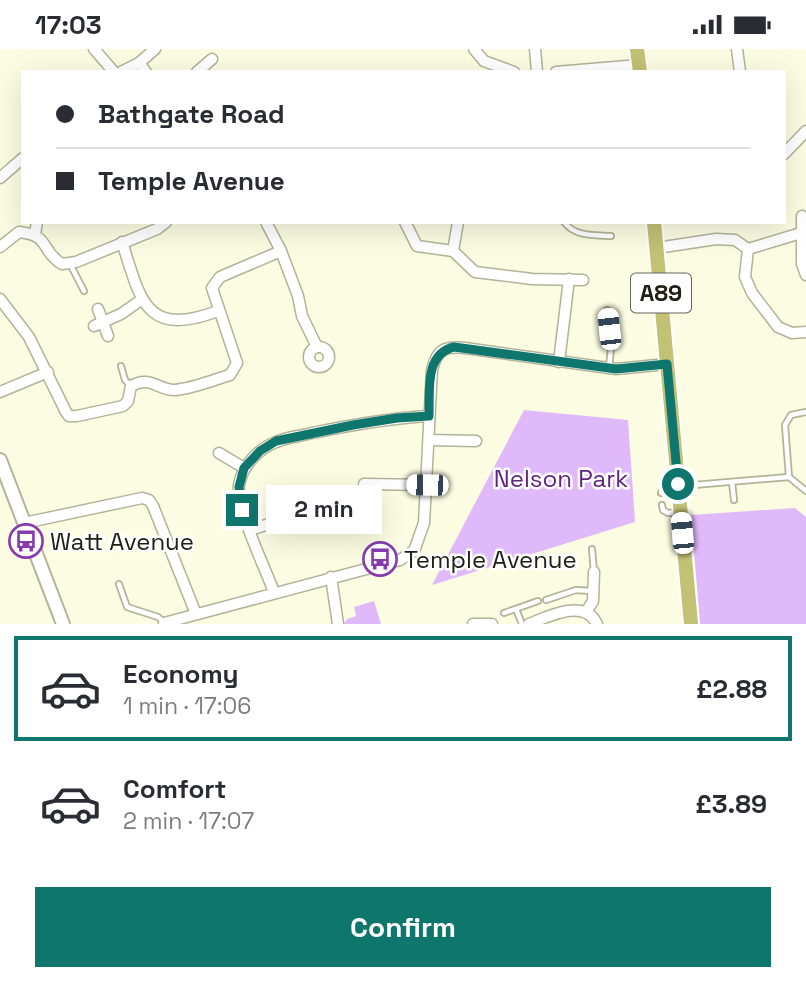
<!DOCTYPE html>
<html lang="en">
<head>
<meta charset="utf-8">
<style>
	body { margin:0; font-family:"Space Grotesk",sans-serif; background:#f2f2f3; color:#2b2b33; height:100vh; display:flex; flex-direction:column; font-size:26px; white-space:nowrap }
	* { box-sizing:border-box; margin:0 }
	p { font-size:23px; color:#7c7c81 }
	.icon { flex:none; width:38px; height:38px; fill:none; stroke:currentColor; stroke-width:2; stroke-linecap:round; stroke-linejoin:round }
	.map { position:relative; height:575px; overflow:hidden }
	.sheet { display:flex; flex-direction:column; background:#fff; flex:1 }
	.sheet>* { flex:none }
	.banner { position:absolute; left:21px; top:21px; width:765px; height:154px; border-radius:0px; box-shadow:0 7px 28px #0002; display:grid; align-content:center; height:154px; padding:0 35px; background:#fff }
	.end { position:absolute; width:32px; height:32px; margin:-16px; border:9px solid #0f766e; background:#fff; box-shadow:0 0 0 4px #fff }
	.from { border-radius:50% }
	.bubble { position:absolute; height:49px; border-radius:0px; background:#fff; box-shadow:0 7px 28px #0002; font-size:23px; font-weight:700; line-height:49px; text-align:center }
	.car { position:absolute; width:21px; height:42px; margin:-21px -10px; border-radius:9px; box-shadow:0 0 5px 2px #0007; background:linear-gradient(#fff 24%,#345 0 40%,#fff 0 76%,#345 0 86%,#fff 0) }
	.banner b { display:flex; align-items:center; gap:24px; height:66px; font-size:26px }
	.banner b+b { border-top:2px solid #e1e1e2 }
	.banner i { width:18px; height:18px; background:#2b2b33 }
	ul { padding:12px 0 0; list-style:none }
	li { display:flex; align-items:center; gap:21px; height:105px; margin:0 14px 10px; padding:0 21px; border:4px solid transparent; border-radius:0px }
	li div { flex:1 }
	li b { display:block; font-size:26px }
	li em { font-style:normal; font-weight:700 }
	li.selected { border-color:#0f766e }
	li>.icon { width:63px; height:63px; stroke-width:1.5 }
	.primary-button { display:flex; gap:14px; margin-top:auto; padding:14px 35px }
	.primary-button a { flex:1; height:80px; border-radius:0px; background:#0f766e; color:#fff; font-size:28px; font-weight:700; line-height:80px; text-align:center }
	.status { display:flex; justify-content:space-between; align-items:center; height:49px; padding:0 35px; background:#fff; direction:ltr }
	.status svg { height:19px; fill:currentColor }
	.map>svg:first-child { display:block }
	.green { fill:#e0b9fa }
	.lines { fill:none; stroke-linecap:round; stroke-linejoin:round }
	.lane-casing { stroke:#b2b399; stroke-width:8 }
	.street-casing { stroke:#b2b399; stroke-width:13 }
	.secondary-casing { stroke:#b2b399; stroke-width:16 }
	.primary-casing { stroke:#fff; stroke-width:18 }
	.lane { stroke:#fff; stroke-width:4.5 }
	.street { stroke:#fff; stroke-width:10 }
	.secondary { stroke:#fff; stroke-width:12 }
	.primary { stroke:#c2c174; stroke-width:14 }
	.route { stroke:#0f766e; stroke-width:9 }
	.labels { text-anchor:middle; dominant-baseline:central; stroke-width:5; stroke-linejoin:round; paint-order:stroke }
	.shield { fill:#fff; stroke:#63635c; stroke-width:2 }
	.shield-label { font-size:23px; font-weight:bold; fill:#202016 }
	.park-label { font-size:24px; fill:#612381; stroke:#fff }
	.poi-label { font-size:24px; fill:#202016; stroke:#fff; text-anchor:start }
</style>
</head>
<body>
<div class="status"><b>17:03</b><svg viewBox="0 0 49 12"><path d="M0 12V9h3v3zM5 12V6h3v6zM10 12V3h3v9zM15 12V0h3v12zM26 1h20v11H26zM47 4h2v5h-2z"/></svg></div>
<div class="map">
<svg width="806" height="575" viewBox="0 0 806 575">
	<rect width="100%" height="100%" fill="#fbfce1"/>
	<g class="green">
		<path d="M524 361 628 371 635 473 432 536Z"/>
		<path d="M795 459 806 468V575H700L691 466Z"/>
		<path d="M374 552 381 575H344L347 570 356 567 354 558Z"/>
	</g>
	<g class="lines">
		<g class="lane-casing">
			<g id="lane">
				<path d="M564 173C575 188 594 186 611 187"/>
				<path d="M70 215 84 242"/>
				<path d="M607 261 611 299 609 319"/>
				<path d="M121 317 125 331 130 336"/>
				<path d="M789 428 785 376 791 366 806 363"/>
				<path d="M732 433 734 451"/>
				<path d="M682 437 789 428 806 442"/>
				<path d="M661 444 664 437 676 435"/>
				<path d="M662 456 663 461 668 464 680 463"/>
				<path d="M592 500 594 523"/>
				<path d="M119 535 127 558 158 568 164 573"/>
				<path d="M546 551 576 541 592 542"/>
				<path d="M516 560 522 575"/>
				<path d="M504 564 538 552"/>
			</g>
		</g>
		<g class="street-casing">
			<g id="street">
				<path d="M94 0 114 23"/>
				<path d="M474 0 484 12 514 23"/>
				<path d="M535 0 537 23"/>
				<path d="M737 0 740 23"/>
				<path d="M139 14 146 23"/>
				<path d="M121 23 139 14 155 0"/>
				<path d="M197 23 212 10"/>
				<path d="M556 23 639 16"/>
				<path d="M784 105 806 82"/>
				<path d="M0 129 23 109"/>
				<path d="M802 167V215L806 226"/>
				<path d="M266 173 281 202 298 247 302 267 317 298"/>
				<path d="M405 173 417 197 453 202 475 223 532 230 583 231"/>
				<path d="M35 185 37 173"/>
				<path d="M122 193C141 252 145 289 218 262"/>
				<path d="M0 198 19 183C51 186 40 202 62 215L76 213 157 180 166 173"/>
				<path d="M657 199 716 190 735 191 748 200 801 184"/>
				<path d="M748 200 745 228 752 244 778 278 792 284 806 283"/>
				<path d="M453 202 458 173"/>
				<path d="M0 250 29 288 66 363 69 367H77L123 357 128 352 131 337C150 326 158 341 174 341 192 340 213 331 230 326L237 314 212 239 220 228 281 202"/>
				<path d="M98 260 108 287"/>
				<path d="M94 277 121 265 141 251"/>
				<circle cx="319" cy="308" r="10"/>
				<path d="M559 313 569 230"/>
				<path d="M0 343 48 323"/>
				<path d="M429 391 476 392"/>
				<path d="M219 404 244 419"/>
				<path d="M364 435 427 436"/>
				<path d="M24 474 142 449 149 451 153 457 196 565"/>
				<path d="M250 481 304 464"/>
				<path d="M331 528 338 575"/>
				<path d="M274 543C265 519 236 459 239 436 242 417 258 400 276 393 287 388 301 387 312 384 351 376 390 369 429 367"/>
				<path d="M586 563 593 552 594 523"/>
				<path d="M164 574 400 511 414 502 424 474 432 321C437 301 443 297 465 299L616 320 667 315"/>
				<path d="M473 575H492"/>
				<path d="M529 575C549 567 585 549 597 575"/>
			</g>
		</g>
		<g class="secondary-casing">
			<path id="secondary" d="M0 411 63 575"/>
		</g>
		<g class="primary-casing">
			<g id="primary">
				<path d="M637 0 640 23"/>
				<path d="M654 173 691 575"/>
			</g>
		</g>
		<use href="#lane" class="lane"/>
		<use href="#street" class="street"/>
		<use href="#secondary" class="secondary"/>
		<use href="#primary" class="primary"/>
	</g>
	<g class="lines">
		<path class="route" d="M242 461 239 438 244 419 260 402 276 392 353 376 397 369 429 367C430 343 424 305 454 298L616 320 667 315 678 435"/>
	</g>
	<defs>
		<g id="bus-ring" transform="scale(1.75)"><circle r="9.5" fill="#fff" stroke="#873cae" stroke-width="1.5"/><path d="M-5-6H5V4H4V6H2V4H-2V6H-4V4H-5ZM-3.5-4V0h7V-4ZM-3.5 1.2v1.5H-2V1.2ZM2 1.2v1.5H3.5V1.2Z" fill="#873cae"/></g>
	</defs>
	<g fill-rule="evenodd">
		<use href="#bus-ring" x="26" y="492"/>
		<use href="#bus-ring" x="380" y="510"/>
	</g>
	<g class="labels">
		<rect class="shield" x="631" y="224.5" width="60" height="39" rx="5"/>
		<g class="shield-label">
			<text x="661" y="244">A89</text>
		</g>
		<g class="park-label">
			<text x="561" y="429">Nelson Park</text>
		</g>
		<g class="poi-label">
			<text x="50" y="492">Watt Avenue</text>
			<text x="404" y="510">Temple Avenue</text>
		</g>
	</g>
</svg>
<i class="end from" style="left:678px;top:435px"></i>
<i class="end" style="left:242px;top:461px"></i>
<div class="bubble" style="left:266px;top:436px;width:116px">2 min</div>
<i class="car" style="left:609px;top:280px;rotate:354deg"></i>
<i class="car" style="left:427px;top:436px;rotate:271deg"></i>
<i class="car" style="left:682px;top:484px;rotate:355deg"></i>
<div class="banner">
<b><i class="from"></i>Bathgate Road</b>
<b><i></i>Temple Avenue</b>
</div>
</div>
<section class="sheet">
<ul>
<li class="selected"><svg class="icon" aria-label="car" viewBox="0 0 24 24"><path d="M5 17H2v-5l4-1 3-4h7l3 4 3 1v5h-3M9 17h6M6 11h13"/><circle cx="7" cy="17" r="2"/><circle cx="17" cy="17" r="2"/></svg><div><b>Economy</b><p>1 min · 17:06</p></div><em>£2.88</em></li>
<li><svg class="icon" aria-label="car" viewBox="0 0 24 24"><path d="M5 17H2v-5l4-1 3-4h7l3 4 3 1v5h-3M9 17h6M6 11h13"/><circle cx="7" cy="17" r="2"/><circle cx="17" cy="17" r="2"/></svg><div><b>Comfort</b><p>2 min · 17:07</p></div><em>£3.89</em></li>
</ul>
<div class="primary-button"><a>Confirm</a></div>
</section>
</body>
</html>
